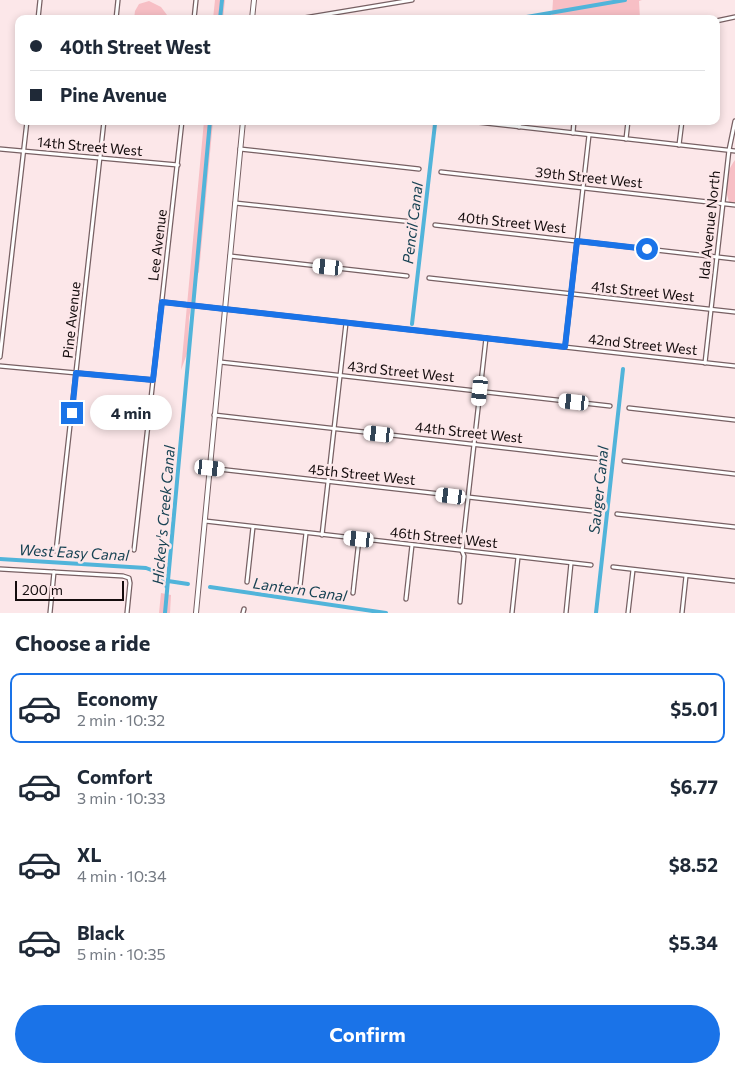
<!DOCTYPE html>
<html lang="en">
<head>
<meta charset="utf-8">
<style>
	body { margin:0; font-family:Commissioner,sans-serif; background:#f2f2f3; color:#1f2937; height:100vh; display:flex; flex-direction:column; font-size:19px; white-space:nowrap }
	* { box-sizing:border-box; margin:0 }
	p { font-size:16px; color:#747a83 }
	.icon { flex:none; width:28px; height:28px; fill:none; stroke:currentColor; stroke-width:2; stroke-linecap:round; stroke-linejoin:round }
	.map { position:relative; height:613px; overflow:hidden }
	.details { display:flex; flex-direction:column; background:#fff; flex:1 }
	.details>* { flex:none }
	.hud { position:absolute; left:15px; top:15px; width:705px; height:110px; border-radius:10px; box-shadow:0 2px 8px #0003; display:grid; align-content:center; height:110px; padding:0 15px; background:#fff }
	.scale { position:absolute; left:15px; bottom:12px; width:109px; box-sizing:border-box; padding-left:5px; border:2px solid #140c0d; border-top:0; font-size:14px; line-height:18px; white-space:nowrap; color:#140c0d; -webkit-text-stroke:4px #fce7e9; paint-order:stroke }
	.end { position:absolute; width:22px; height:22px; margin:-11px; border:6px solid #1a73e8; background:#fff; box-shadow:0 0 0 2px #fff }
	.from { border-radius:50% }
	.bubble { position:absolute; height:35px; border-radius:18px; background:#fff; box-shadow:0 2px 8px #0003; font-size:16px; font-weight:700; line-height:35px; text-align:center }
	.car { position:absolute; width:15px; height:30px; margin:-15px -8px; border-radius:6px; box-shadow:0 0 4px 1px #0007; background:linear-gradient(#fff 24%,#345 0 40%,#fff 0 76%,#345 0 86%,#fff 0) }
	.hud b { display:flex; align-items:center; gap:18px; height:48px; font-size:19px }
	.hud b+b { border-top:1px solid #e0e1e3 }
	.hud i { width:12px; height:12px; background:#1f2937 }
	ul { padding:0; list-style:none }
	li { display:flex; align-items:center; gap:15px; height:70px; margin:0 10px 8px; padding:0 5px; border:2px solid transparent; border-radius:10px }
	li div { flex:1 }
	li b { display:block; font-size:19px }
	li em { font-style:normal; font-weight:700 }
	li.current { border-color:#1a73e8 }
	li>.icon { width:45px; height:45px; stroke-width:1.5 }
	h2 { padding:0 15px; font-size:22px; line-height:60px }
	.button { display:flex; gap:10px; margin-top:auto; padding:10px 15px }
	.button a { flex:1; height:58px; border-radius:30px; background:#1a73e8; color:#fff; font-size:20px; font-weight:700; line-height:58px; text-align:center }
	.map>svg:first-child { display:block }
	.green { fill:#f7bfc5 }
	.lines { fill:none; stroke-linecap:round; stroke-linejoin:round }
	.canal { stroke:#51b4da; stroke-width:4 }
	.minor-casing { stroke:#776063; stroke-width:5.5 }
	.tertiary-casing { stroke:#776063; stroke-width:6 }
	.minor { stroke:#fff; stroke-width:3 }
	.tertiary { stroke:#fff; stroke-width:4 }
	.route { stroke:#1a73e8; stroke-width:6 }
	.labels { text-anchor:middle; dominant-baseline:central; stroke-width:5; stroke-linejoin:round; paint-order:stroke }
	.street-label { font-size:14px; fill:#140c0d; stroke:#fce7e9 }
	.water-label { font-size:15px; font-style:italic; fill:#184354; stroke:#fce7e9 }
</style>
</head>
<body>
<div class="map">
<svg width="735" height="613" viewBox="0 0 735 613">
	<rect width="100%" height="100%" fill="#fce7e9"/>
	<g class="green">
		<path d="M215 0H225L223 19H213Z"/>
		<path d="M553 0H642L639 1 640 19H554L552 16Z"/>
		<path d="M149 1 161 7 170 19H134L135 11 139 4Z"/>
		<path d="M204 121H213L199 272 197 275 189 318 188 351 181 370Z"/>
		<path d="M735 160V206L730 205C724 187 724 175 735 160Z"/>
		<path d="M161 593 171 595 170 613H159Z"/>
	</g>
	<g class="lines">
		<g class="canal">
			<path d="M220 19 222 0"/>
			<path d="M515 19 625 0"/>
			<path d="M412 324 435 124"/>
			<path d="M0 559 146 568 154 571 167 587"/>
			<path d="M168 581 188 584"/>
			<path d="M210 587 386 613"/>
			<path d="M165 613 210 121"/>
			<path d="M596 613 623 369"/>
		</g>
		<g class="minor-casing">
			<g id="minor">
				<path d="M38 19 40 0"/>
				<path d="M116 19 118 0"/>
				<path d="M194 19 196 0"/>
				<path d="M298 19 412 0"/>
				<path d="M716 21 735 17"/>
				<path d="M468 121 735 151"/>
				<path d="M519 127 520 121"/>
				<path d="M573 133 574 121"/>
				<path d="M626 139 628 121"/>
				<path d="M679 145 682 121"/>
				<path d="M0 149 178 165"/>
				<path d="M240 149 419 169"/>
				<path d="M441 172 735 205"/>
				<path d="M235 203 413 222"/>
				<path d="M435 225 735 259"/>
				<path d="M230 256 407 276"/>
				<path d="M429 278 735 312"/>
				<path d="M162 302 735 366"/>
				<path d="M565 347 589 135"/>
				<path d="M0 357 27 121"/>
				<path d="M220 362 610 406"/>
				<path d="M705 363 729 150 735 121"/>
				<path d="M0 366 153 380"/>
				<path d="M629 408 735 420"/>
				<path d="M214 415 602 459"/>
				<path d="M624 461 735 474"/>
				<path d="M209 468 601 512"/>
				<path d="M617 514 735 527"/>
				<path d="M205 521 591 565"/>
				<path d="M322 535 346 323"/>
				<path d="M134 550 182 121"/>
				<path d="M56 551 104 121"/>
				<path d="M613 567 735 581"/>
				<path d="M0 569 123 576 129 578 130 583 127 613"/>
				<path d="M247 582 253 527"/>
				<path d="M300 586 306 533"/>
				<path d="M353 593 359 539"/>
				<path d="M406 599 412 545"/>
				<path d="M460 602 464 556 462 551 486 338"/>
				<path d="M50 613 54 572"/>
				<path d="M243 613 244 609"/>
				<path d="M512 613 518 557"/>
				<path d="M566 613 571 563"/>
				<path d="M628 613 633 570"/>
				<path d="M682 613 686 576"/>
			</g>
		</g>
		<g class="tertiary-casing">
			<g id="tertiary">
				<path d="M252 19 254 0"/>
				<path d="M196 613 243 121"/>
			</g>
		</g>
		<use href="#minor" class="minor"/>
		<use href="#tertiary" class="tertiary"/>
	</g>
	<g class="lines">
		<path class="route" d="M72 413 76 373 153 380 162 302 565 347 577 241 647 249"/>
	</g>
	<g class="labels">
		<g class="street-label">
			<text transform="translate(90 146) rotate(5)">14th Street West</text>
			<text transform="translate(589 177) rotate(6)">39th Street West</text>
			<text transform="translate(512 222) rotate(6)">40th Street West</text>
			<text transform="translate(709 225) rotate(-84)">Ida Avenue North</text>
			<text transform="translate(157 245) rotate(-83)">Lee Avenue</text>
			<text transform="translate(643 291) rotate(6)">41st Street West</text>
			<text transform="translate(71 320) rotate(-84)">Pine Avenue</text>
			<text transform="translate(643 344) rotate(6)">42nd Street West</text>
			<text transform="translate(401 371) rotate(6)">43rd Street West</text>
			<text transform="translate(469 432) rotate(6)">44th Street West</text>
			<text transform="translate(362 474) rotate(6)">45th Street West</text>
			<text transform="translate(444 537) rotate(6)">46th Street West</text>
		</g>
		<g class="water-label">
			<text transform="translate(412 223) rotate(-83)">Pencil Canal</text>
			<text transform="translate(598 490) rotate(-84)">Sauger Canal</text>
			<text transform="translate(163 515) rotate(-85)">Hickey's Creek Canal</text>
			<text transform="translate(74 552) rotate(3)">West Easy Canal</text>
			<text transform="translate(300 589) rotate(8)">Lantern Canal</text>
		</g>
	</g>
</svg>
<div class="scale">200 m</div>
<i class="end from" style="left:647px;top:249px"></i>
<i class="end" style="left:72px;top:413px"></i>
<div class="bubble" style="left:90px;top:395px;width:82px">4 min</div>
<i class="car" style="left:328px;top:267px;rotate:276deg"></i>
<i class="car" style="left:480px;top:391px;rotate:186deg"></i>
<i class="car" style="left:574px;top:402px;rotate:276deg"></i>
<i class="car" style="left:379px;top:434px;rotate:276deg"></i>
<i class="car" style="left:210px;top:468px;rotate:96deg"></i>
<i class="car" style="left:451px;top:496px;rotate:277deg"></i>
<i class="car" style="left:359px;top:539px;rotate:276deg"></i>
<div class="hud">
<b><i class="from"></i>40th Street West</b>
<b><i></i>Pine Avenue</b>
</div>
</div>
<section class="details">
<h2>Choose a ride</h2>
<ul>
<li class="current"><svg class="icon" aria-label="car" viewBox="0 0 24 24"><path d="M5 17H2v-5l4-1 3-4h7l3 4 3 1v5h-3M9 17h6M6 11h13"/><circle cx="7" cy="17" r="2"/><circle cx="17" cy="17" r="2"/></svg><div><b>Economy</b><p>2 min · 10:32</p></div><em>$5.01</em></li>
<li><svg class="icon" aria-label="car" viewBox="0 0 24 24"><path d="M5 17H2v-5l4-1 3-4h7l3 4 3 1v5h-3M9 17h6M6 11h13"/><circle cx="7" cy="17" r="2"/><circle cx="17" cy="17" r="2"/></svg><div><b>Comfort</b><p>3 min · 10:33</p></div><em>$6.77</em></li>
<li><svg class="icon" aria-label="car" viewBox="0 0 24 24"><path d="M5 17H2v-5l4-1 3-4h7l3 4 3 1v5h-3M9 17h6M6 11h13"/><circle cx="7" cy="17" r="2"/><circle cx="17" cy="17" r="2"/></svg><div><b>XL</b><p>4 min · 10:34</p></div><em>$8.52</em></li>
<li><svg class="icon" aria-label="car" viewBox="0 0 24 24"><path d="M5 17H2v-5l4-1 3-4h7l3 4 3 1v5h-3M9 17h6M6 11h13"/><circle cx="7" cy="17" r="2"/><circle cx="17" cy="17" r="2"/></svg><div><b>Black</b><p>5 min · 10:35</p></div><em>$5.34</em></li>
</ul>
<div class="button"><a>Confirm</a></div>
</section>
</body>
</html>
